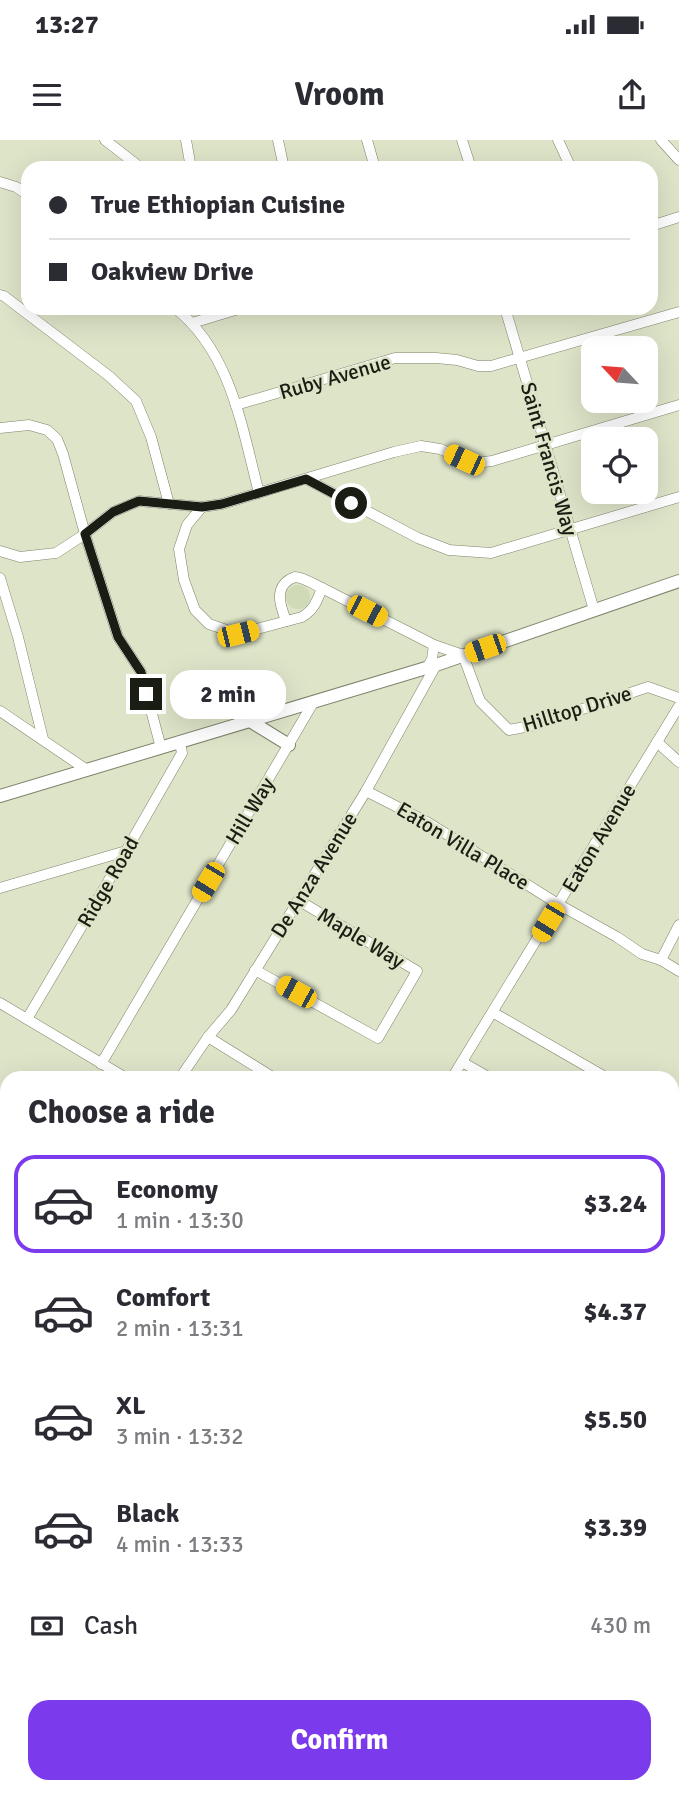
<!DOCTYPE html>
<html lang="en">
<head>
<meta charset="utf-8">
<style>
	body { margin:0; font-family:Signika,sans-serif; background:#f7f7f7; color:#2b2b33; height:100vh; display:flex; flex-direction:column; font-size:26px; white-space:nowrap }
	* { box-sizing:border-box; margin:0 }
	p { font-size:23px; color:#7c7c81 }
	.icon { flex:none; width:38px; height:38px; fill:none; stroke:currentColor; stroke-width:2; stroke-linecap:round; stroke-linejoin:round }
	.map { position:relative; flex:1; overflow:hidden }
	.drawer { position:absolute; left:0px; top:931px; width:679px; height:723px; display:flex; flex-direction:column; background:#fff; border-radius:21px 21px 0 0; box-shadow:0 7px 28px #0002 }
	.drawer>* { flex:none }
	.hud { position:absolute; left:21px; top:21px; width:637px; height:154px; border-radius:21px; box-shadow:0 7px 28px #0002; display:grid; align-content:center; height:154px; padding:0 28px; background:#fff }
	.needle { width:46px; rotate:296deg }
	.tools { position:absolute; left:581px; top:196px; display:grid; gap:14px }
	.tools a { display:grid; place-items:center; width:77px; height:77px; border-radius:14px; background:#fff; box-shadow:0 7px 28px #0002; font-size:35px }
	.end { position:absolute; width:32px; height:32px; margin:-16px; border:9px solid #1a1d13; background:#fff; box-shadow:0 0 0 4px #fff }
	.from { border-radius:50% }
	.bubble { position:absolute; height:49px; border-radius:21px; background:#fff; box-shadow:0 7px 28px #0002; font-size:23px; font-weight:700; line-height:49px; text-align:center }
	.car { position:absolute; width:21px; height:42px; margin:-21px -10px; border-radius:9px; box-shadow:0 0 5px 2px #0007; background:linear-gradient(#f5c518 24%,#345 0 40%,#f5c518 0 76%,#345 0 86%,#f5c518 0) }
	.hud b { display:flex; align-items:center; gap:24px; height:66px; font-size:26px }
	.hud b+b { border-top:2px solid #e1e1e2 }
	.hud i { width:18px; height:18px; background:#2b2b33 }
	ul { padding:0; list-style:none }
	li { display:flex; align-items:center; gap:21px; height:98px; margin:0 14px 10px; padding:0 14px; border:4px solid transparent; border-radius:21px }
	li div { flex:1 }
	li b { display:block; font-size:26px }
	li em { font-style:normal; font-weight:700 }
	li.active { border-color:#7c3aed }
	li>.icon { width:63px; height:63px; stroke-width:1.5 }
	h2 { padding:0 28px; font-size:32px; line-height:84px }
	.pay { display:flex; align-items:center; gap:18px; height:77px; padding:0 28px; font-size:26px }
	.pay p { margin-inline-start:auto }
	.primary-button { display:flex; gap:14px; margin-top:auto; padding:14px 28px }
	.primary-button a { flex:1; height:80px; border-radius:21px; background:#7c3aed; color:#fff; font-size:28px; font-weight:700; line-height:80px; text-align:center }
	.status { display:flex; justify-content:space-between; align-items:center; height:49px; padding:0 35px; background:#fff; direction:ltr }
	.status svg { height:19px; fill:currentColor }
	header { display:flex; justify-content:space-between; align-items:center; height:91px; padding:0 28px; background:#fff; font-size:32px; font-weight:700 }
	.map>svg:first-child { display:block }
	.built { fill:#d0dab7 }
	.green { fill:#d1c0fd }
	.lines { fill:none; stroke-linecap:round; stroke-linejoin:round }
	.minor-casing { stroke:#7d846a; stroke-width:11 }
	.major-casing { stroke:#7d846a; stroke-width:14 }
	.minor { stroke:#fff; stroke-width:10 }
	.major { stroke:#fff; stroke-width:12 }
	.route { stroke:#1a1d13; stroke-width:9 }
	.labels { text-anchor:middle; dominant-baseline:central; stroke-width:5; stroke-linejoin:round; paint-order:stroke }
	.street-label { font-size:21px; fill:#1a1d13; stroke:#dde4c8 }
</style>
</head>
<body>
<div class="status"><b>13:27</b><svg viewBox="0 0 49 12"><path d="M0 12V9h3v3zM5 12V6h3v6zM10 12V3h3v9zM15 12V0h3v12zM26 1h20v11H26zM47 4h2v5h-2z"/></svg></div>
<header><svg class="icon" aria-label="menu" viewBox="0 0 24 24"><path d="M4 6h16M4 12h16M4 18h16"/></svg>Vroom<svg class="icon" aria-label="share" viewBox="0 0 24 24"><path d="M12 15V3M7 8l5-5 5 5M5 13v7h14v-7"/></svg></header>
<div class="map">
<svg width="679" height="1653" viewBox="0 0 679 1653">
	<rect width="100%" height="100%" fill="#dde4c8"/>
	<g class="built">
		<circle cx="298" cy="457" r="12"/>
		<path d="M672 982 679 986V1215L672 1210Z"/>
	</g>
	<g class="green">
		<path d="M7 1186V1245L0 1261V1228L2 1217 0 1215V1190Z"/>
		<path d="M7 1527V1647H396L393 1653H0V1532Z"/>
	</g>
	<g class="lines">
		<g class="minor-casing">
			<g id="minor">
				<path d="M105 0 141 28"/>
				<path d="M186 0 191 28"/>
				<path d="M278 0 284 28"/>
				<path d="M367 0 375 28"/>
				<path d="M462 0 471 28"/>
				<path d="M558 0 571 28"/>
				<path d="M661 0 679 20"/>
				<path d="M0 42 16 47 28 55"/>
				<path d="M651 86 679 77"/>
				<path d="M0 155 4 156 109 236 136 261 151 297 169 364"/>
				<path d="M175 168C231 212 242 288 259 353"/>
				<path d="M505 168 594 470"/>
				<path d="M192 183 242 168"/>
				<path d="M236 265 395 218H436L457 220 478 226H491L679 172"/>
				<path d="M0 288 29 285 47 290 57 299 63 314 85 394 118 497 141 532 161 608"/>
				<path d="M306 339 418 398 449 410 491 413 679 357"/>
				<path d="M202 367 187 385 179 409 184 440 195 470 209 484 238 494 302 477C314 470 317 461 322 448L434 505 463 515 480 561 509 590 535 585 648 547 679 558"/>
				<path d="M0 411 20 417 56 413 85 394 113 372 139 361 202 367 222 364 394 312 421 306 440 309 475 323 492 321 679 265"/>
				<path d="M0 438 18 497 43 599"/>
				<path d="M286 481C282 469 275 454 285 443 287 441 292 438 295 437 303 437 315 445 322 448"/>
				<path d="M427 528 432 519 434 505"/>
				<path d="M0 571 87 630"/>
				<path d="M657 602 679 622"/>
				<path d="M366 651 427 682 558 764 617 797 642 814 661 820 679 831"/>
				<path d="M0 748 126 711"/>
				<path d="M661 820 679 785"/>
				<path d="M255 830 378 898 417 831 298 760"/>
				<path d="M0 863 126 938"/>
				<path d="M494 873 607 938"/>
				<path d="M27 879 126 711 182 613 180 603"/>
				<path d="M208 897 274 938"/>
				<path d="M462 922 490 938"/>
				<path d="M101 924 313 563"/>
				<path d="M180 938 208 897 231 870 366 651 436 525"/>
				<path d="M452 938 679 566"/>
				<path d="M0 970 7 975"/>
				<path d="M672 976 679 980"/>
				<path d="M0 1179 7 1175"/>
				<path d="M672 1267 679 1265"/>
				<path d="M7 1396 4 1402 7 1410"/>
				<path d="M672 1441 679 1440"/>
				<path d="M650 1647 655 1653"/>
				<path d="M531 1653V1647"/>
				<path d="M566 1653 568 1647"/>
			</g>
		</g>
		<g class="major-casing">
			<g id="major">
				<path d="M250 581 289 605"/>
				<path d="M0 656 436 525 679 441"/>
			</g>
		</g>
		<use href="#minor" class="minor"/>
		<use href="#major" class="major"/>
	</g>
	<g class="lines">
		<path class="route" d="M146 554 141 532 118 497 85 394 113 372 139 361 202 367 222 364 306 339 351 363"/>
	</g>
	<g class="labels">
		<g class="street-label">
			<text transform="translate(335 237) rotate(-16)">Ruby Avenue</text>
			<text transform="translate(549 319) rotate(74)">Saint Francis Way</text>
			<text transform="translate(577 569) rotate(-17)">Hilltop Drive</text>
			<text transform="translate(250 671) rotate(-59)">Hill Way</text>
			<text transform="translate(599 698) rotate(-59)">Eaton Avenue</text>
			<text transform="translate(463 706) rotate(31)">Eaton Villa Place</text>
			<text transform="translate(314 735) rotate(-58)">De Anza Avenue</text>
			<text transform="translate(108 742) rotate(-60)">Ridge Road</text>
			<text transform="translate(361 798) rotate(31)">Maple Way</text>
		</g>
	</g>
</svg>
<div class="tools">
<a><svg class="needle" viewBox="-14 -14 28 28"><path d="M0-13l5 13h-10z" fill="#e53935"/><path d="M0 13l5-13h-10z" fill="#7c7c81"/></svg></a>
<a><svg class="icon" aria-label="locate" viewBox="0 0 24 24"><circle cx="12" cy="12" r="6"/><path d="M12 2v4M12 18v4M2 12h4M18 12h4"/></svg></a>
</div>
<i class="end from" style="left:351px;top:363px"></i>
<i class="end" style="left:146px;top:554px"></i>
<div class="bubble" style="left:170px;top:530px;width:116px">2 min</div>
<i class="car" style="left:464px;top:320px;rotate:295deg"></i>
<i class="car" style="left:367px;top:471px;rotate:117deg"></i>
<i class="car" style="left:238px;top:494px;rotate:76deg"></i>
<i class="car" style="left:485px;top:508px;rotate:251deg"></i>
<i class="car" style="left:208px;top:742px;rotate:211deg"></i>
<i class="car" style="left:548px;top:782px;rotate:211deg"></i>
<i class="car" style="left:296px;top:852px;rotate:299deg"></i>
<div class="hud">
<b><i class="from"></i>True Ethiopian Cuisine</b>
<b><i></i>Oakview Drive</b>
</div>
<section class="drawer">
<h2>Choose a ride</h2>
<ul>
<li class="active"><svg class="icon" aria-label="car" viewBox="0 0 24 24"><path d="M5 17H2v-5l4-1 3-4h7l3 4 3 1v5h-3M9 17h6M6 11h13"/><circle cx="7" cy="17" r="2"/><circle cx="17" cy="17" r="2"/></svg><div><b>Economy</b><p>1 min · 13:30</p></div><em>$3.24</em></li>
<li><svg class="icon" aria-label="car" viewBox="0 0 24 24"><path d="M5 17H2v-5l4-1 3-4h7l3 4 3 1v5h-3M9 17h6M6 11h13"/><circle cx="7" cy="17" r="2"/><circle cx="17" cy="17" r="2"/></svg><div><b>Comfort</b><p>2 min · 13:31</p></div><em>$4.37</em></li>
<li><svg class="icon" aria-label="car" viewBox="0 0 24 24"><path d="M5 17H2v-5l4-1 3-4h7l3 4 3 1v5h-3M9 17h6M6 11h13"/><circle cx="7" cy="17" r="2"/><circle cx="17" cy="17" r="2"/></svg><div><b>XL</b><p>3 min · 13:32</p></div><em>$5.50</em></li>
<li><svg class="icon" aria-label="car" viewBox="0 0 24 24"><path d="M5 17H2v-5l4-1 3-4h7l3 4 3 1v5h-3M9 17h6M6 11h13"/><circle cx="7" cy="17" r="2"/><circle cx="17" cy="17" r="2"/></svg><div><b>Black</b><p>4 min · 13:33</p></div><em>$3.39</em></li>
</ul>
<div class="pay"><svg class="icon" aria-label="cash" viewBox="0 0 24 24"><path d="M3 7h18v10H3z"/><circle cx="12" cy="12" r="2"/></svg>Cash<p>430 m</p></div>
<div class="primary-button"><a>Confirm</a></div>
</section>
</div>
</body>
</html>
